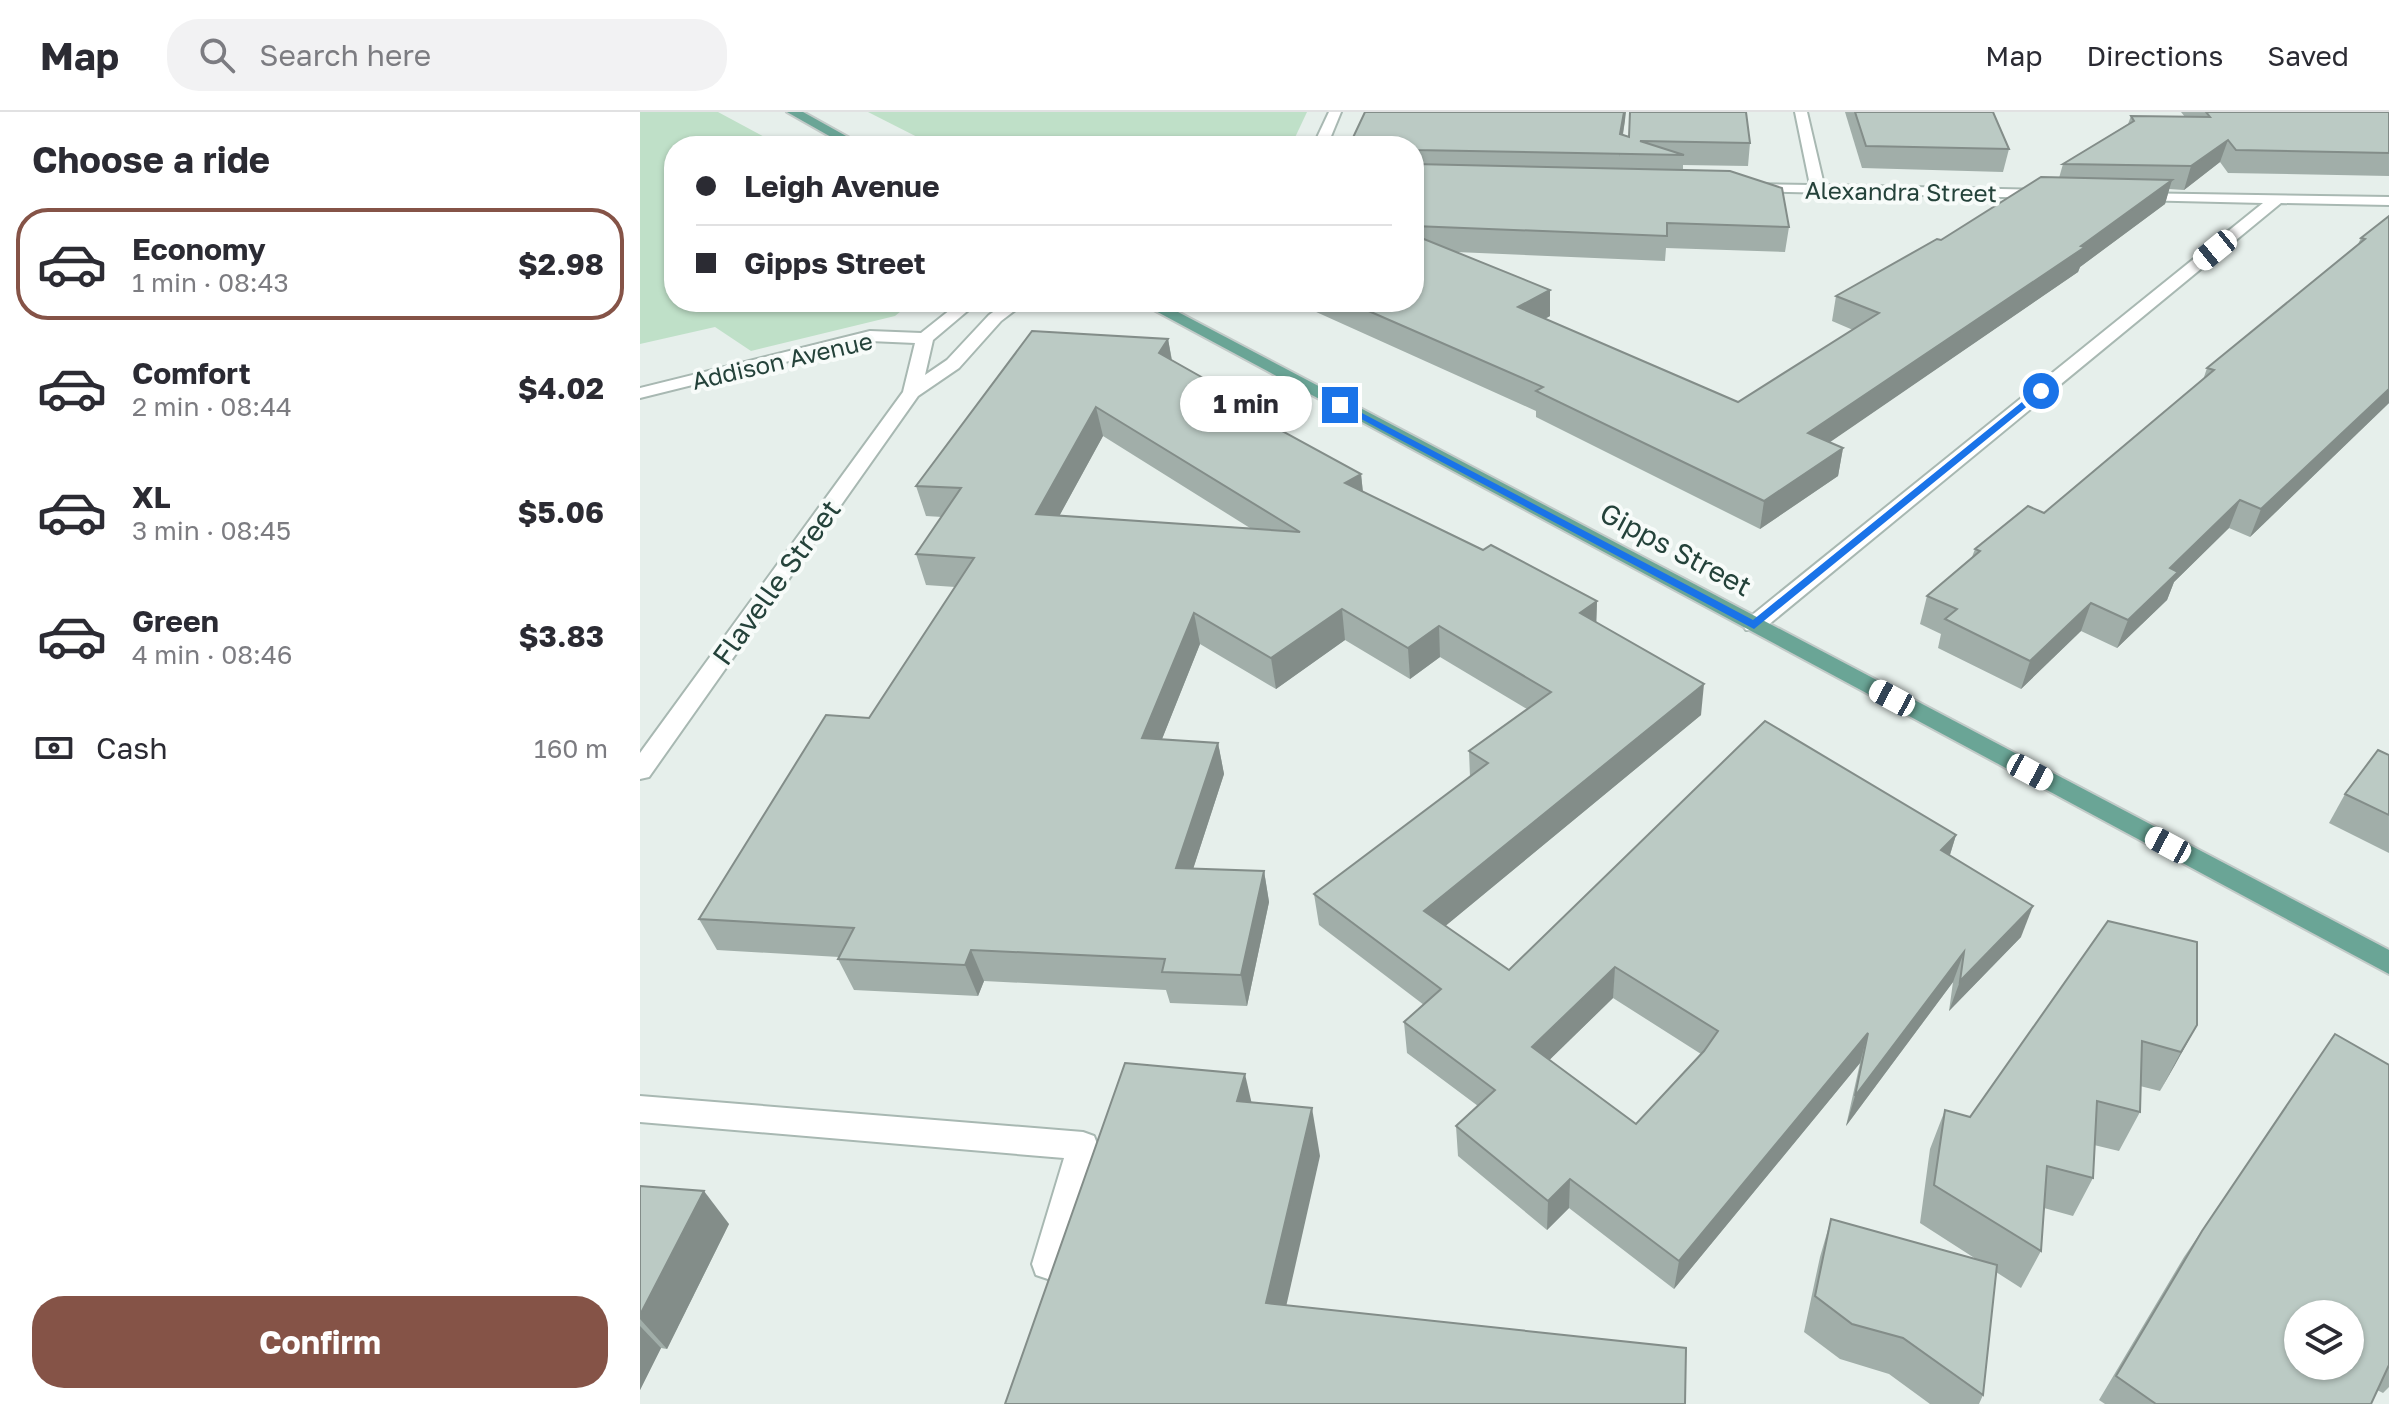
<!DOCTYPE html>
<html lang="en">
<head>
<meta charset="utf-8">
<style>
	body { margin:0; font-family:"Golos Text",sans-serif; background:#f2f2f3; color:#2b2b33; height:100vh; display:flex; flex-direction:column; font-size:30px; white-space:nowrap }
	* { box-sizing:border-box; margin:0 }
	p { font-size:26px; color:#7c7c81 }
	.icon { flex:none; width:44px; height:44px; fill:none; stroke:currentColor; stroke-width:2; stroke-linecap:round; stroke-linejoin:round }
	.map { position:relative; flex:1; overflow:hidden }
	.details { display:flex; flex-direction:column; background:#fff; width:640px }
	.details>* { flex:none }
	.guide { position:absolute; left:24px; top:24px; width:760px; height:176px; border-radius:32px; box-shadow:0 2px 6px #0004; display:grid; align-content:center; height:176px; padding:0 32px; background:#fff }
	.tools { position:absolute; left:1644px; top:1188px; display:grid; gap:16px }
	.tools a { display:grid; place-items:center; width:80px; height:80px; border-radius:50%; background:#fff; box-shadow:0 2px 6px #0004; font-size:40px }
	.end { position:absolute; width:36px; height:36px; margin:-18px; border:10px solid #1a73e8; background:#fff; box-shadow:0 0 0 4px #fff }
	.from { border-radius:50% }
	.bubble { position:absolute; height:56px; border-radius:28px; background:#fff; box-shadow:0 2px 6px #0004; font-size:26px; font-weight:700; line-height:56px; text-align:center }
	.car { position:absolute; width:24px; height:48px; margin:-24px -12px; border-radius:10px; box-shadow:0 0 6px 2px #0007; background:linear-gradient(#fff 24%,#345 0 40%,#fff 0 76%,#345 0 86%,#fff 0) }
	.guide b { display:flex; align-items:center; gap:28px; height:76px; font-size:30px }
	.guide b+b { border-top:2px solid #e1e1e2 }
	.guide i { width:20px; height:20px; background:#2b2b33 }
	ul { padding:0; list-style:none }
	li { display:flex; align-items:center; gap:24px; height:112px; margin:0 16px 12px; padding:0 16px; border:4px solid transparent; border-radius:32px }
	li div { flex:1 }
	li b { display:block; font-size:30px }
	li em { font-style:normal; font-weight:700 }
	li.on { border-color:#855347 }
	li>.icon { width:72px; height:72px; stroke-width:1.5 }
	h2 { padding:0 32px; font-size:36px; line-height:96px }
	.pay { display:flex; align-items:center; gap:20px; height:88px; padding:0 32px; font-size:30px }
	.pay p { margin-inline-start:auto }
	.action { display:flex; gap:16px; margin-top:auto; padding:16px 32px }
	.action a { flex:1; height:92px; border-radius:32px; background:#855347; color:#fff; font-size:32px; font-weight:700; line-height:92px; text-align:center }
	header { display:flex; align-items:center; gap:48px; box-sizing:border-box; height:112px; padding:0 40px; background:#fff; border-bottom:2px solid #e1e1e2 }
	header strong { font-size:38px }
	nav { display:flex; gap:44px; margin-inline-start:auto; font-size:28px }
	.search { width:560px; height:72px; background:#f2f2f3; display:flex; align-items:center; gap:20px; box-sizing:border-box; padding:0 28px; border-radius:32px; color:#7c7c81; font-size:30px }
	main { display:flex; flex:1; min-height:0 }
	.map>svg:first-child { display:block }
	.green { fill:#bfe0c8 }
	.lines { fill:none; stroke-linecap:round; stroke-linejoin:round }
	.lane-casing { stroke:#a8b8b2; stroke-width:4 }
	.street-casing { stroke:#a8b8b2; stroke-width:4 }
	.primary-casing { stroke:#c2cac8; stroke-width:4 }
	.lane { fill:#fff; fill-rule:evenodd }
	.street { fill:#fff; fill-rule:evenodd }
	.primary { fill:#6aa596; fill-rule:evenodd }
	.wall { fill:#a1aea9; fill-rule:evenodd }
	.shaded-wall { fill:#838d89 }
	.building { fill:#bbcac4; stroke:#838d89; stroke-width:2; fill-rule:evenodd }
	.route { fill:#1a73e8 }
	.labels { text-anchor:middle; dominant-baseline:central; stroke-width:8; stroke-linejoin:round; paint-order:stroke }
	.far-street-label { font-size:24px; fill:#24423a; stroke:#f7fbf9 }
	.street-label { font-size:28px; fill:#24423a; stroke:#f7fbf9 }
</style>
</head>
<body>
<header>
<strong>Map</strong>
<div class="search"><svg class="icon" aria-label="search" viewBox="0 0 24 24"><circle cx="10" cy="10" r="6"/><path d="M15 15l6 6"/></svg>Search here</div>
<nav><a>Map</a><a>Directions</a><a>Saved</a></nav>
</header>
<main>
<section class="details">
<h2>Choose a ride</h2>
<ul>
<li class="on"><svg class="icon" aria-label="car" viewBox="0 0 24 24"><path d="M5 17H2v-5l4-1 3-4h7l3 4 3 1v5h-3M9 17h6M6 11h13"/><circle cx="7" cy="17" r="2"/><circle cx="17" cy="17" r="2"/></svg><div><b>Economy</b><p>1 min · 08:43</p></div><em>$2.98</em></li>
<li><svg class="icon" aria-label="car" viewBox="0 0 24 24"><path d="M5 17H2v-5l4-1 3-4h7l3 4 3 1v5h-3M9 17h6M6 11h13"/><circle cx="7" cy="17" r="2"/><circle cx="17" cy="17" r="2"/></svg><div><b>Comfort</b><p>2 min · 08:44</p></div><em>$4.02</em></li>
<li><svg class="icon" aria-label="car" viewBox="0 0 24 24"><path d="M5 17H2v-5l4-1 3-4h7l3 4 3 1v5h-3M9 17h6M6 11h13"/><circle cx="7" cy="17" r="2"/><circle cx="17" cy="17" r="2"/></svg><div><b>XL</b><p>3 min · 08:45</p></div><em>$5.06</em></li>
<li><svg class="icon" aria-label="car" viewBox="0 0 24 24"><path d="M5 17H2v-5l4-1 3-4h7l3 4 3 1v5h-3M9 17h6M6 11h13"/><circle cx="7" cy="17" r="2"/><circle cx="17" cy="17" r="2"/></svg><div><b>Green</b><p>4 min · 08:46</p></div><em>$3.83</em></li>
</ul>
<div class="pay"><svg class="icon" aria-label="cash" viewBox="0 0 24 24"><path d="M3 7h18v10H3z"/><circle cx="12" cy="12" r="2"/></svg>Cash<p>160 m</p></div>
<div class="action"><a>Confirm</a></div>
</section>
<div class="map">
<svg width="1749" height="1292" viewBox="0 0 1749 1292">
	<rect width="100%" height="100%" fill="#e6efeb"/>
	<g class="green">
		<path d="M0 0H78L141 34H34V190H272L255 204 111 239 75 215 0 232Z"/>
		<path d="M228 0H667L651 34H295Z"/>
	</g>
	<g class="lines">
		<g class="lane-casing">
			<path id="lane" d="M0 984 443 1020 454 1024 458 1034 424 1152 420 1163 408 1167 396 1163 392 1152 424 1046 0 1010Z"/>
		</g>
		<g class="street-casing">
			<g id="street">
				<path d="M689 0H701L687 34H673Z"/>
				<path d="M1155 0H1167L1184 73 1407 78 1414 82 1407 86 1107 79V73L1112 72 1170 73Z"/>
				<path d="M1490 81 1749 85V93L1641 91 1122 518H1106L1103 513 1106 508 1623 91 1495 88 1490 87Z"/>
				<path d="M320 190H338L293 228 285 263 307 248 349 203 367 190H386L361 209 319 256 278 284 9 665 0 667V641L263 280 275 231 230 229 0 286V276L230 219 281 221Z"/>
			</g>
		</g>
		<g class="primary-casing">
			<g id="primary">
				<path d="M147 0H163L224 34H207Z"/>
				<path d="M499 190H519L1749 838V862Z"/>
			</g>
		</g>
		<use href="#lane" class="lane"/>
		<use href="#street" class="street"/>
		<use href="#primary" class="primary"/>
	</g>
	<g class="wall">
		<path d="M1205 0H1353L1369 37 1363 60 1222 56Z"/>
		<path d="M1541 0H1749V64L1588 61 1580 50 1544 78 1529 77 1525 92 1440 155 1438 160 1189 330 1203 336 1198 364 1120 417 896 305V299L654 190H774V34L985 8 983 23 988 25 1110 31 1108 54 1043 53V57L1149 115 1145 140 1026 136 1025 149 816 140 910 204 905 207 1098 290 1213 218 1192 209 1196 184 1419 66 1423 52 1488 12 1491 4 1545 5Z"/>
		<path d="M1749 104V291L1610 425 1589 416 1534 470 1527 488 1477 536 1441 519 1381 577 1298 536 1301 522 1280 512 1287 484 1332 445 1335 437 1404 401 1563 268 1567 256 1718 132 1721 126Z"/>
		<path d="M528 227 532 248 632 305 634 315 721 362 723 380 843 438 957 489 956 511 1061 603 805 814 869 858 1316 723 1310 743 1381 825 1309 899 1313 870 1206 1014 1220 951 1034 1177 929 1096 907 1118 818 1044 816 1014 838 994 767 941 764 910 784 893 679 813 674 782 830 665 829 639 887 597 800 545 770 567 705 528 636 577 560 532 522 627 578 631 584 662 553 757 624 759 629 790 607 894 530 891 526 878 344 869 338 884 214 878 198 847 199 845 77 838 59 807 229 606 315 475 286 473 276 442 302 405 286 404 276 374ZM463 324 610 416 419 404ZM973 886 1061 942 996 1012 909 948Z"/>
		<path d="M1749 643V741L1689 711 1705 682Z"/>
		<path d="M1468 809 1557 913 1520 979 1500 974V1000L1479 1039 1454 1033 1453 1066 1433 1104 1404 1096 1401 1139 1381 1176 1356 1160 1343 1283 1339 1292H1290L1249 1262 1200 1247 1164 1220 1180 1145 1191 1107 1336 1147 1280 1111 1290 1037 1305 998 1330 1005Z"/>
		<path d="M1695 922 1749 953V1275L1743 1281 1737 1278 1731 1292H1465L1459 1288 1544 1145Z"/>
		<path d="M0 1074 89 1112 27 1237 21 1236 0 1278Z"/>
	</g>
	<g class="shaded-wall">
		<path d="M984 0H986L985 8 979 45 980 22Z"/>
		<path d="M1588 28 1580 50 1544 78 1551 54Z"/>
		<path d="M1532 68 1525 92 1440 155 1438 160 1164 348 1168 321 1441 134Z"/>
		<path d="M910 178V204L878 221V195Z"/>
		<path d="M528 227 533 256 519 241Z"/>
		<path d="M1749 277V291L1610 425 1621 397Z"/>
		<path d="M456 295 463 324 404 432 396 402Z"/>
		<path d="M632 305 636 334 624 309Z"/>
		<path d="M1203 336 1198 364 1120 417 1124 389Z"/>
		<path d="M721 362 724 392 705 371Z"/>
		<path d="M1600 388 1589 416 1534 470 1527 488 1477 536 1488 508 1530 456Z"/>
		<path d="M957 489 956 520 940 501Z"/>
		<path d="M1451 491 1441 519 1381 577 1390 549Z"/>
		<path d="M702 497 705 528 636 577 631 546Z"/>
		<path d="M554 501 560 532 510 657 502 626Z"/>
		<path d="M799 514 800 545 770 567 768 536Z"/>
		<path d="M1064 572 1061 603 786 830 784 799Z"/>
		<path d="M578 631 584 662 543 788 536 756Z"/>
		<path d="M1316 723 1306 755 1301 738Z"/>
		<path d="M624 759 629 790 607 894 601 863Z"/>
		<path d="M1393 794 1381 825 1309 899 1320 869Z"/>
		<path d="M331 838 344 869 338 884 325 853Z"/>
		<path d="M1324 840 1313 870 1206 1014 1215 984Z"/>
		<path d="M975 855 973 886 892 965V935Z"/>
		<path d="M1557 913 1535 953 1520 979 1541 940Z"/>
		<path d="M1228 921 1220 951 1034 1177 1039 1149Z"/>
		<path d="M605 962 616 1010 597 989Z"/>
		<path d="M672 996 680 1044 637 1235 626 1191Z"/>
		<path d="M930 1067 929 1096 907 1118 908 1089Z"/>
		<path d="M64 1079 89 1112 27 1237 0 1207V1203Z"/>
		<path d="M0 1214 21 1236 0 1278Z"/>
	</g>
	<g class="building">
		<path d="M725 0H984L980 22 989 25 990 0H1106L1110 31 1000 29 1044 43 774 38V34H709Z"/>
		<path d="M1215 0H1353L1369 37 1226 34Z"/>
		<path d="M1566 0H1749V41L1596 38 1588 28 1551 54 1423 52 1494 9 1491 4 1570 5Z"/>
		<path d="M774 52 1090 59 1142 76 1149 115 1027 111V124L774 114Z"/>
		<path d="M1401 65 1532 68 1441 134 1445 135 1168 321 1203 336 1124 389 896 279 903 275 708 190H774V123L910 178 878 195 1098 290 1239 201 1196 184 1297 127 1301 128Z"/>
		<path d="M1749 104V277L1621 397 1600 388 1530 456 1538 460 1488 508 1451 491 1390 549 1305 507 1317 497 1287 484 1340 439 1335 437 1388 394 1404 401 1574 258 1567 256 1725 127 1721 126Z"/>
		<path d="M392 219 528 227 519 241 632 305 624 309 721 362 705 371 843 438 851 433 957 489 940 501 1064 572 784 799 869 858 1125 609 1316 723 1301 738 1393 794 1320 869 1324 840 1215 984 1228 921 1039 1149 930 1067 908 1089 816 1014 855 978 764 910 801 877 674 782 848 651 829 639 911 580 799 514 768 536 702 497 631 546 554 501 502 626 578 631 536 756 624 759 601 863 522 860 525 847 331 838 325 853 198 847 214 816 59 807 186 603 229 606 334 446 276 442 321 376 276 374ZM456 295 660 420 396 402ZM975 855 1078 919 1064 939 996 1012 892 935Z"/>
		<path d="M1738 638 1749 643V703L1705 682Z"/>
		<path d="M1468 809 1557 830V913L1541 940 1502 929 1500 1000 1457 989 1453 1066 1407 1054 1401 1139 1294 1073 1305 998 1330 1005Z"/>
		<path d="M1695 922 1749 953V1253L1731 1292H1516L1476 1264 1562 1119ZM1658 1202H1710V1254H1658Z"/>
		<path d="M485 951 605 962 597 989 672 996 626 1191 1046 1236 1045 1292H365Z"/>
		<path d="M0 1074 64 1079 0 1203Z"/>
		<path d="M1191 1107 1357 1153 1343 1283 1263 1226 1212 1212 1175 1184Z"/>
	</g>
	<path class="route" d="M1398 277 1406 279 1114 517 695 293 703 291 1113 508Z"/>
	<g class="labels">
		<g class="far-street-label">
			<text transform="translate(1261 79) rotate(1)">Alexandra Street</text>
			<text transform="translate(142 248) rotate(-13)">Addison Avenue</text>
		</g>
		<g class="street-label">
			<text transform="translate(1036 437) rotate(28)">Gipps Street</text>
			<text transform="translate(136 470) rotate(-54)">Flavelle Street</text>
		</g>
	</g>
</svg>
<div class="tools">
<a><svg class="icon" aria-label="layers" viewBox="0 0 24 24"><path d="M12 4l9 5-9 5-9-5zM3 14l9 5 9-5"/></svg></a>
</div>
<i class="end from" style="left:1401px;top:279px"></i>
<i class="end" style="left:700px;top:293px"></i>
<div class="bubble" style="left:540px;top:264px;width:132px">1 min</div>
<i class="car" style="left:1575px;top:138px;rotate:231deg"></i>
<i class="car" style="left:1252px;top:586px;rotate:298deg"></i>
<i class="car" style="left:1390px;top:660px;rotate:118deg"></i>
<i class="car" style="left:1528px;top:733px;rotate:298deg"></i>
<div class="guide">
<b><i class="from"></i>Leigh Avenue</b>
<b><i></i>Gipps Street</b>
</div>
</div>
</main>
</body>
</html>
